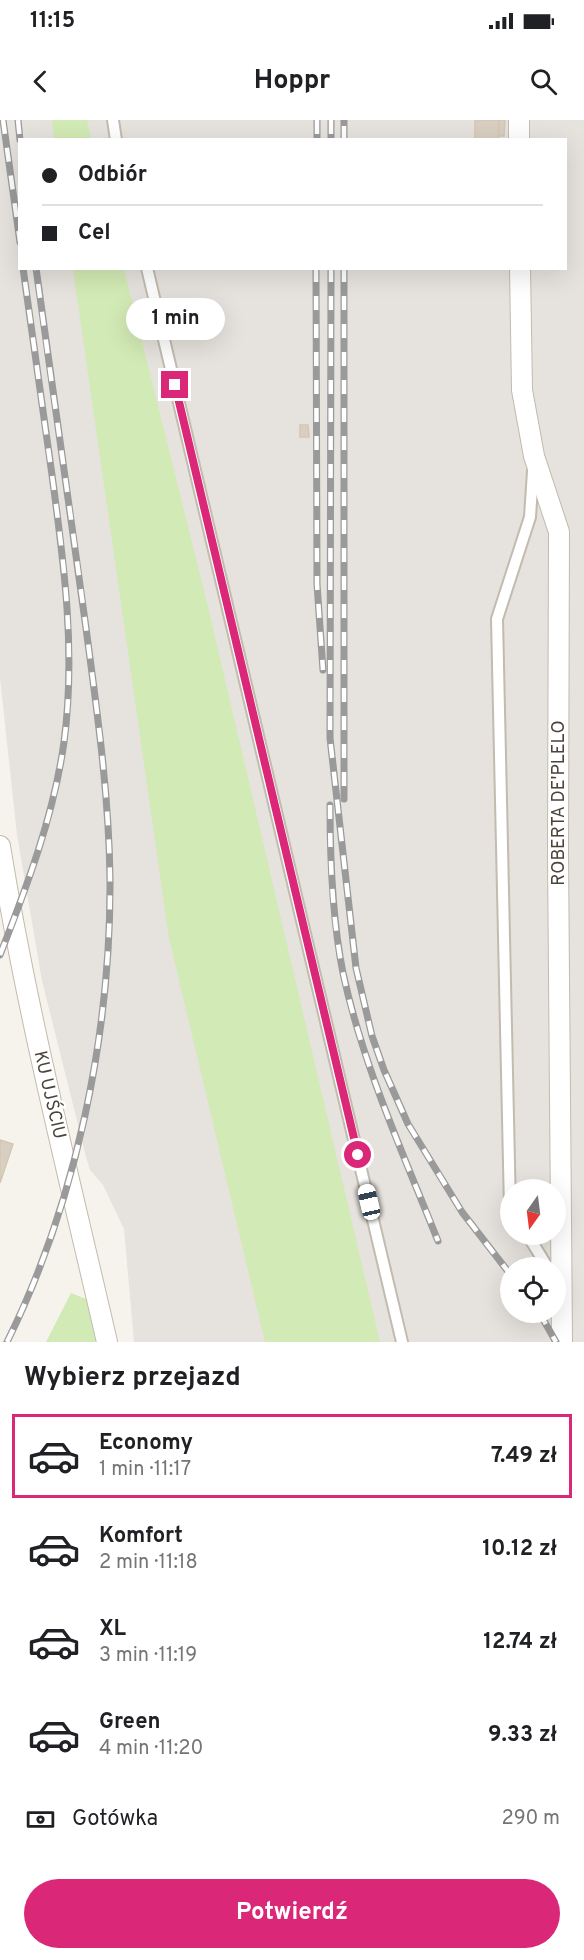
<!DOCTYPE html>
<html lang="pl">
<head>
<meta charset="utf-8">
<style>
	body { margin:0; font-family:Overpass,sans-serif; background:#f2f2f2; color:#202124; height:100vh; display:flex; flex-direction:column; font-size:22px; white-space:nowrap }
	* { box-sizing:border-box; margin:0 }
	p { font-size:20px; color:#757577 }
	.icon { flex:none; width:33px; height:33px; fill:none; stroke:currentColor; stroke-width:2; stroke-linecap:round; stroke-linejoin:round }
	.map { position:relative; height:1222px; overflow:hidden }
	.sheet { display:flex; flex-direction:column; background:#fff; flex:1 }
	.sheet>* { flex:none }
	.hud { position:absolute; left:18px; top:18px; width:549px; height:132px; border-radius:0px; box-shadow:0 6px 24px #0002; display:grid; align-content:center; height:132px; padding:0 24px; background:#fff }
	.needle { width:39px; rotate:194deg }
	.tools { position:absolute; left:500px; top:1059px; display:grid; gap:12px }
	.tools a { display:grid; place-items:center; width:66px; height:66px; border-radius:50%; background:#fff; box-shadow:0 6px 24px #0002; font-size:30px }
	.end { position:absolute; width:27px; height:27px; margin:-14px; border:8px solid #db2777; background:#fff; box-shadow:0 0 0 3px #fff }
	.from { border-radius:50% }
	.bubble { position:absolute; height:42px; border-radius:21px; background:#fff; box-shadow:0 6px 24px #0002; font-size:20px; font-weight:700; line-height:42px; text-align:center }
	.car { position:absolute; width:18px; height:36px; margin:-18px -9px; border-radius:8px; box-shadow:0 0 4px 2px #0007; background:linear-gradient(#fff 24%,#345 0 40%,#fff 0 76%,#345 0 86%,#fff 0) }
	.hud b { display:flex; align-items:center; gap:21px; height:57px; font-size:22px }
	.hud b+b { border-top:2px solid #e0e0e0 }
	.hud i { width:15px; height:15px; background:#202124 }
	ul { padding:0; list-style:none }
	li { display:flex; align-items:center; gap:18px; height:84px; margin:0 12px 9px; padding:0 12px; border:3px solid transparent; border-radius:0px }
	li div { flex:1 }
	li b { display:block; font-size:22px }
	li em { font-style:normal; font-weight:700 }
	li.on { border-color:#db2777 }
	li>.icon { width:54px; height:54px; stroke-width:1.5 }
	h2 { padding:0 24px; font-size:27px; line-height:72px }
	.pay { display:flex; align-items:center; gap:15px; height:66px; padding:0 24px; font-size:22px }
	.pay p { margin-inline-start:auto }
	.action { display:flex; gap:12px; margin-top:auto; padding:12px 24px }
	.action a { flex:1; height:69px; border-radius:36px; background:#db2777; color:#fff; font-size:24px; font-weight:700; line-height:69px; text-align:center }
	.status { display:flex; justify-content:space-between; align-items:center; height:42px; padding:0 30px; background:#fff; direction:ltr }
	.status svg { height:16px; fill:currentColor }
	header { display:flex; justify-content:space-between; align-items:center; height:78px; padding:0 24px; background:#fff; font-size:27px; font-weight:700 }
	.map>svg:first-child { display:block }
	.industrial { fill:#e6e2dd; fill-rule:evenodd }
	.green { fill:#d2eab5 }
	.building { fill:#d8cfc1; stroke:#d3c7b4; stroke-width:1.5 }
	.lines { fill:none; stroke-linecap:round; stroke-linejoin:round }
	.lane-casing { stroke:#c2bbae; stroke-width:14 }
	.street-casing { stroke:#c2bbae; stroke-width:22 }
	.lane { stroke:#fff; stroke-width:10 }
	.street { stroke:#fff; stroke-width:20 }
	.rail-casing { stroke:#9a9a9a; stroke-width:7 }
	.rail { stroke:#fff; stroke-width:4.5; stroke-dasharray:14; stroke-linecap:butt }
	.route { stroke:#db2777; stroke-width:8 }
	.labels { text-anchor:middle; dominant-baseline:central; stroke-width:4.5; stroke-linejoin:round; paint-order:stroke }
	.street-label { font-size:18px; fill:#4b4439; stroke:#fff }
</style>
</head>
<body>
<div class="status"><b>11:15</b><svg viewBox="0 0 49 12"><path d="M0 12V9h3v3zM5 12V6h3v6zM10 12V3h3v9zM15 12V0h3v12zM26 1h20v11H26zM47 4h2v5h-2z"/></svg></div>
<header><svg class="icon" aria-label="back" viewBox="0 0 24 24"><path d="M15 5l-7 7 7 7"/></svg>Hoppr<svg class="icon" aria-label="search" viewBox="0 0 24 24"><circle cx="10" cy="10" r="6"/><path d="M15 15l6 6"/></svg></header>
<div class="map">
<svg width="584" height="1222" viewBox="0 0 584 1222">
	<rect width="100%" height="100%" fill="#f6f3ec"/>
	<path class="industrial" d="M0 0H584V1222H134L124 1109 103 1065 90 1050 86 1037 42 861 17 715 0 558ZM20 20H566V148H20ZM510 1070H555V1114H510ZM510 1148H555V1192H510Z"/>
	<g class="green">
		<path d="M52 0H87L91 19H54Z"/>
		<path d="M73 149H124L208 487 380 1222H265L169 818Z"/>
		<path d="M71 1173 86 1179 96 1222H46Z"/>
	</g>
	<g class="building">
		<rect x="475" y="0" width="24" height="20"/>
		<path d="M499 0H505L504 16H499Z"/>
		<path d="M300 305H308L309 317H300Z"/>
		<path d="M0 1020 13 1024 0 1063Z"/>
	</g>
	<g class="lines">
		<g class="lane-casing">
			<g id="lane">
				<path d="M113 0 116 20"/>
				<path d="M147 148 402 1222"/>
				<path d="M510 1089 497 499 530 397 533 351"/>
				<path d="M527 1114 548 1148"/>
			</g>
		</g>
		<g class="street-casing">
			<g id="street">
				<path d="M519 0V20"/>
				<path d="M520 148 522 270 534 336 559 412 558 733 562 1222"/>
				<path d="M0 726C27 893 69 1057 107 1222"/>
			</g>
		</g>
		<use href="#lane" class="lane"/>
		<use href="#street" class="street"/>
		<g class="rail-casing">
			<g id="rail">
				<path d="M3 0 20 122"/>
				<path d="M18 0 20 20"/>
				<path d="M317 0V20"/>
				<path d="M331 0V20"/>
				<path d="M344 20V0"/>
				<path d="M316 148 317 464 323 550"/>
				<path d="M331 148 330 618 356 848 372 916 384 950 408 1004 462 1092 510 1154"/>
				<path d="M344 148V679"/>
				<path d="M330 685C330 741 332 798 343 853 363 946 403 1033 438 1121"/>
				<path d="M0 835C27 766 54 695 64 622 76 532 64 444 52 355 42 286 33 217 23 148"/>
				<path d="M539 1192 556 1222"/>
				<path d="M7 1222C76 1083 111 914 110 759 109 674 97 591 86 508 70 388 52 268 36 148"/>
			</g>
		</g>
		<use href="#rail" class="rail"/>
	</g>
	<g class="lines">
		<path class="route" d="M175 265 358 1035"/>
	</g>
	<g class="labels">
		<g class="street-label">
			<text transform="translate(559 683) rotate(-90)">ROBERTA DE'PLELO</text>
			<text transform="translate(49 975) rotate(77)">KU UJŚCIU</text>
		</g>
	</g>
</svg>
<div class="tools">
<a><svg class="needle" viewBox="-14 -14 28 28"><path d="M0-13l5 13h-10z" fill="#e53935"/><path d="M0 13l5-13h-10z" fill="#757577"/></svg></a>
<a><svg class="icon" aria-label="locate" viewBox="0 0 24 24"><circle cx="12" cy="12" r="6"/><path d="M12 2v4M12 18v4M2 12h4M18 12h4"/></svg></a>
</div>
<i class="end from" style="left:358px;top:1035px"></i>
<i class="end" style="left:175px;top:265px"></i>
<div class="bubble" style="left:126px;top:178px;width:99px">1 min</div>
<i class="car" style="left:369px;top:1082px;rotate:347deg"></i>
<div class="hud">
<b><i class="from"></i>Odbiór</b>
<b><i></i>Cel</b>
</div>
</div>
<section class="sheet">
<h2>Wybierz przejazd</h2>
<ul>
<li class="on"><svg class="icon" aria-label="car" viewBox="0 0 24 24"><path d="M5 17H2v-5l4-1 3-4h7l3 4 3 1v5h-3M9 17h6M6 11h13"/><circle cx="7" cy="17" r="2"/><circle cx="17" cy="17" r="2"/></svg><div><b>Economy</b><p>1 min · 11:17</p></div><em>7.49 zł</em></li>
<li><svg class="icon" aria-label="car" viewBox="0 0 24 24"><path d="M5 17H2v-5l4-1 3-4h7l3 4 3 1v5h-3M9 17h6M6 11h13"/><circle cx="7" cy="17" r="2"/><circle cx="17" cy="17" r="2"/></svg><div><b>Komfort</b><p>2 min · 11:18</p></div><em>10.12 zł</em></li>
<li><svg class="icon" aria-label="car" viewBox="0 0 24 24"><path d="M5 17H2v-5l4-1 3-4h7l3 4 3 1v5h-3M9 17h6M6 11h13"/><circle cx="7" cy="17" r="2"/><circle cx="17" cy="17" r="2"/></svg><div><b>XL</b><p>3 min · 11:19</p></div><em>12.74 zł</em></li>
<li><svg class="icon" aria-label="car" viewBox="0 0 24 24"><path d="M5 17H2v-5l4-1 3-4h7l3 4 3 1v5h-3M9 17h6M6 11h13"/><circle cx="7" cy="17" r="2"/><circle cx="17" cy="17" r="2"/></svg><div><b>Green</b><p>4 min · 11:20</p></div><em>9.33 zł</em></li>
</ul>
<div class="pay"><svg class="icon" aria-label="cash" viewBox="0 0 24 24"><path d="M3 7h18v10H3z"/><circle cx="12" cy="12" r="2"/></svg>Gotówka<p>290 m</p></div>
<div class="action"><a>Potwierdź</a></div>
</section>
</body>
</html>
